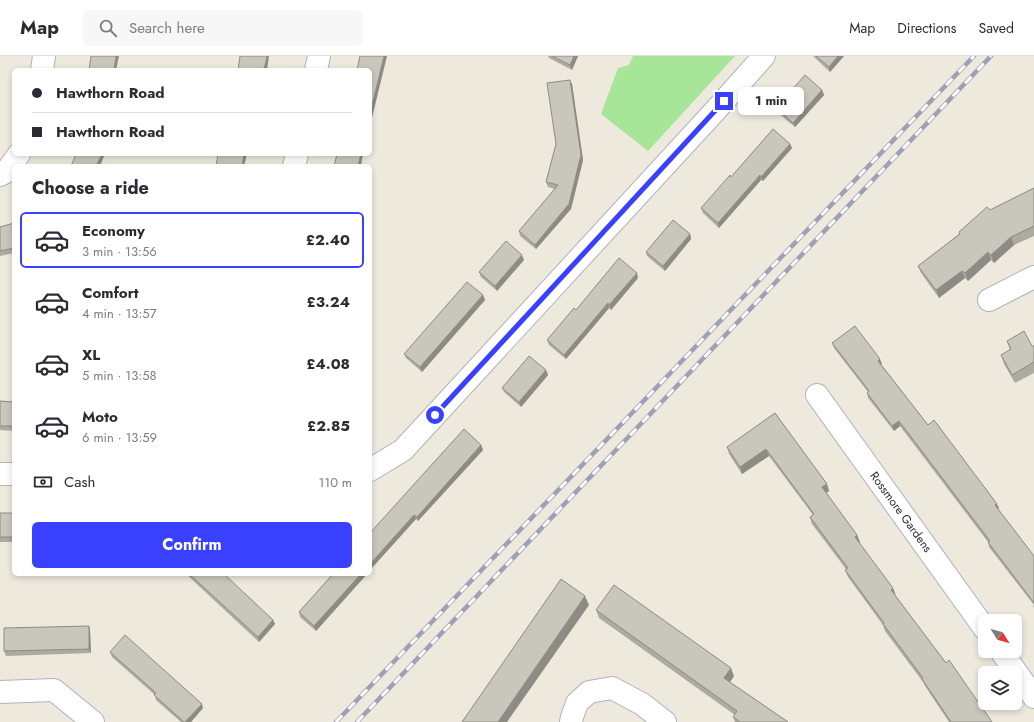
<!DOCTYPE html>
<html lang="en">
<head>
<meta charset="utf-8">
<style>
	body { margin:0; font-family:Jost,sans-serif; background:#f7f7f7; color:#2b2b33; height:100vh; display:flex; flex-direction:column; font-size:15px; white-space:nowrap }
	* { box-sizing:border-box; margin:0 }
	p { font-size:13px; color:#7c7c81 }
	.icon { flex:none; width:22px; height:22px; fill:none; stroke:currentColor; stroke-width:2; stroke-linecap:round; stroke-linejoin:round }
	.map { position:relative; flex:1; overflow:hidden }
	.drawer { position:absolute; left:12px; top:108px; width:360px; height:412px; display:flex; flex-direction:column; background:#fff; border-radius:6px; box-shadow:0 2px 6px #0003 }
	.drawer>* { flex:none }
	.guide { position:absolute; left:12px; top:12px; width:360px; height:88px; border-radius:6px; box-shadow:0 2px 6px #0003; display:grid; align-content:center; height:88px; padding:0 20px; background:#fff }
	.needle { width:26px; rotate:127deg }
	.fabs { position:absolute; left:978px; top:558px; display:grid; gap:8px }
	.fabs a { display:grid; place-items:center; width:44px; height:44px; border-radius:6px; background:#fff; box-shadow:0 2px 6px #0003; font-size:20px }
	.end { position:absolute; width:18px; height:18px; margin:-9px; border:5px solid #3941ff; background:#fff; box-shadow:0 0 0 2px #fff }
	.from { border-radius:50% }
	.bubble { position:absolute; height:28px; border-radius:6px; background:#fff; box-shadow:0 2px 6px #0003; font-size:13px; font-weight:700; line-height:28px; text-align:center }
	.guide b { display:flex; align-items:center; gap:14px; height:38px; font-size:15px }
	.guide b+b { border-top:1px solid #e1e1e2 }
	.guide i { width:10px; height:10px; background:#2b2b33 }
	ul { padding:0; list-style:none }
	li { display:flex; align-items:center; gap:12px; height:56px; margin:0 8px 6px; padding:0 12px; border:2px solid transparent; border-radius:6px }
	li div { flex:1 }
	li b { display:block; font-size:15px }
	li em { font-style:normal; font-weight:700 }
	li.current { border-color:#3941ff }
	li>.icon { width:36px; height:36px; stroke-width:1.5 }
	h2 { padding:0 20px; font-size:18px; line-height:48px }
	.pay { display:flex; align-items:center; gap:10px; height:44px; padding:0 20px; font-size:15px }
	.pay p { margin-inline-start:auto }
	.action { display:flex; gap:8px; margin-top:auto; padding:8px 20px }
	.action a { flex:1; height:46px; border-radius:6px; background:#3941ff; color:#fff; font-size:16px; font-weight:700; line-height:46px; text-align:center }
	header { display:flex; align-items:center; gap:24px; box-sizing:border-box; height:56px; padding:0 20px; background:#fff; border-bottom:1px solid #e1e1e2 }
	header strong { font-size:19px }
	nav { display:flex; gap:22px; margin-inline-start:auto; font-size:14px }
	.search { width:280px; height:36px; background:#f7f7f7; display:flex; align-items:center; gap:10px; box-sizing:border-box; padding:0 14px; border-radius:6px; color:#7c7c81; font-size:15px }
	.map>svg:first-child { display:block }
	.green { fill:#a7e698 }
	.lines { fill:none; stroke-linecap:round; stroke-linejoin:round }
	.minor-casing { stroke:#b1b1bf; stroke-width:24 }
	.minor { stroke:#fff; stroke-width:22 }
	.rail-casing { stroke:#9f9fb6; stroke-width:4.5 }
	.rail { stroke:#fff; stroke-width:3; stroke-dasharray:9; stroke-linecap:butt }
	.wall { fill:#adaaa2 }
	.shaded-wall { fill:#8d8b84 }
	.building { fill:#c9c6bc; stroke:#8d8b84 }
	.route { stroke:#3941ff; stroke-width:5 }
	.labels { text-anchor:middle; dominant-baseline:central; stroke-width:3; stroke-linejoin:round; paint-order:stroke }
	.street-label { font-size:12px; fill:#2b2b2b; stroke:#fff }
</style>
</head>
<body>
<header>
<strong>Map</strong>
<div class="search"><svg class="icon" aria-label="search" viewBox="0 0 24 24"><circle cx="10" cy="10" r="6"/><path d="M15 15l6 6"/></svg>Search here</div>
<nav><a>Map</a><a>Directions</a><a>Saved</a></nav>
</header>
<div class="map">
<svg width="1034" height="666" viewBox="0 0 1034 666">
	<rect width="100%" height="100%" fill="#eee9dd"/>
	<path class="green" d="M633 0H735L648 95 601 58 618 12 629 9Z"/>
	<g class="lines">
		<g class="minor-casing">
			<g id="minor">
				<path d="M42 14 44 0"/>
				<path d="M316 14 319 0"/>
				<path d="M294 110 297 98"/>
				<path d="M0 119 6 116 19 98"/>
				<path d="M989 244 1034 221"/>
				<path d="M817 339 985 573"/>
				<path d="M370 414 403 394 714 56 764 0"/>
				<path d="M0 418H14"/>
				<path d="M1001 595 1034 641"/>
				<path d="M0 636 54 634 93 666"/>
				<path d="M571 666 572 661 577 647 589 636 612 632 642 648 665 666"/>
			</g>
		</g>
		<use href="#minor" class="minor"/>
		<g class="rail-casing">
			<g id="rail">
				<path d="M336 666 974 0"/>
				<path d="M357 666 991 0"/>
			</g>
		</g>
		<use href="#rail" class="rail"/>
	</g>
	<g class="wall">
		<path d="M548 0H578L572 14 549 2Z"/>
		<path d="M813 0H844L830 16Z"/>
		<path d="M572 28 583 104 571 153 536 193 520 180 519 175 555 133 548 131 546 126Z"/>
		<path d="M822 34 824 39 795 71 778 57 776 52Z"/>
		<path d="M790 88 792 92 763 125 761 124 719 172 703 157 701 152 731 121Z"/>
		<path d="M1034 132V180L1014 189 994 207 991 204 968 225 965 222 939 242 921 217 918 210 959 178V176L990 154Z"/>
		<path d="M14 167V197L0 200V171Z"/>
		<path d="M690 178 691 183 665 215 647 200 646 196Z"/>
		<path d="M524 204 497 235 481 221 479 216Z"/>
		<path d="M638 222 611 254 609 252 566 303 549 289 547 284 576 254Z"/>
		<path d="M483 239 485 244 422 316 406 302 404 298Z"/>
		<path d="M1007 285 1032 290H1034V317L1015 327 1004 308 1001 299 1010 294Z"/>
		<path d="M832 287 882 308H881L928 369 999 452 998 453 1034 500V552L1033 550 1034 549 989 491 988 486 900 370 894 375 868 342 867 337 868 336 834 292Z"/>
		<path d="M546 314 548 319 521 351 504 336 502 332Z"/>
		<path d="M0 345 14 346V375L0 374Z"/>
		<path d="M775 357 827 428 829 435 826 437 857 479 860 486H859L895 539 946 607 992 666H949L925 630 923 626 885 575 883 569 848 521 845 514 846 513 812 468 810 461 813 459 769 400 742 418 729 398 727 391Z"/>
		<path d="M464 373 481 389 483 394 418 465 416 463 370 514Z"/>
		<rect x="0" y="457" width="14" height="29"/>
		<path d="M186 518H224L273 564 275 568 259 586Z"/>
		<path d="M333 518H367L316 575 300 561 299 556Z"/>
		<path d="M596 554 734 620 730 626 788 666H735L733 661 735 659 599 562Z"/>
		<path d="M89 570 90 574 91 597 6 600 4 595Z"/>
		<path d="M110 596 203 652 191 666H181L156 644 155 639 112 601Z"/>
	</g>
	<g class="shaded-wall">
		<path d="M116 0H119L116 14H114Z"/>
		<path d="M267 0H269L267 14H264Z"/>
		<path d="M384 0H387L370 70V58Z"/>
		<path d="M574 0H578L572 14 570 9Z"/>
		<path d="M838 0H844L830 16 829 11Z"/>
		<path d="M570 24 572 28 583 104 571 153 536 193 535 189 581 99Z"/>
		<path d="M822 34 824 39 795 71 793 67Z"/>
		<path d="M790 88 792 92 763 125 761 121Z"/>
		<path d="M102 98H105L100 110H96Z"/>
		<path d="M244 98H247L244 110H242Z"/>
		<path d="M361 98H363L361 110H358Z"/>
		<path d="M760 119 761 124 719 172 718 167Z"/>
		<path d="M690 178 691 183 665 215 663 210Z"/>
		<path d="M1011 181 1014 189 994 207 991 199Z"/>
		<path d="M988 196 991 204 968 225 965 217Z"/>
		<path d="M522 199 524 204 497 235 495 230Z"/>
		<path d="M962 215 965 222 939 242 936 234Z"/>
		<path d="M637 217 638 222 611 254 609 249Z"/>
		<path d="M483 239 485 244 422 316 420 311Z"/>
		<path d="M608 247 609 252 566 303 564 299Z"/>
		<path d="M880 303 882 308 880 309 878 305Z"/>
		<path d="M546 314 548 319 521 351 519 346Z"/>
		<path d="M899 365 900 370 894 375 892 370Z"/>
		<path d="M481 389 483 394 418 465 417 461Z"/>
		<path d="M766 393 769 400 742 418 740 411Z"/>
		<path d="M827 428 829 435 825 438 822 431Z"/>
		<path d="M997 448 999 452 997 454 995 449Z"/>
		<path d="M414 459 416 463 370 514V508Z"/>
		<path d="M857 479 860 486 857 488 855 481Z"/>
		<path d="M361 518H367L316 575 314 570Z"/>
		<path d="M893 532 896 539 891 534Z"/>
		<path d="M585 540 589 549 507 666H498Z"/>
		<path d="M273 564 275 568 259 586 258 581Z"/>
		<path d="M89 570 90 574 91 597 89 593Z"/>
		<path d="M731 612 734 620 727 630 724 622Z"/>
		<path d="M202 648 203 652 191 666H185Z"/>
	</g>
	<g class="building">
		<path d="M91 0H116L114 14H89Z"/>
		<path d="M240 0H267L264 14H238Z"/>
		<path d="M360 0H384L370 58V14H357Z"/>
		<path d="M552 0H574L570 9Z"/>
		<path d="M816 0H838L829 11Z"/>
		<path d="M805 19 822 34 793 67 776 52Z"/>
		<path d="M570 24 581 99 569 148 535 189 519 175 558 129 546 126 556 88 547 27Z"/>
		<path d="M773 73 790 88 761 121 760 119 718 167 701 152 730 119 731 121Z"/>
		<path d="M76 98H102L96 110H71Z"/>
		<path d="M218 98H244L242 110H216Z"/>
		<path d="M337 98H361L358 110H334Z"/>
		<path d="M1034 132V170L1011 181 991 199 988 196 965 217 962 215 936 234 918 210 960 178 959 176 987 151 990 154Z"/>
		<path d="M673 164 690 178 663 210 646 196Z"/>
		<path d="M14 167V192L0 195V171Z"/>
		<path d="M506 185 522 199 495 230 479 216Z"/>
		<path d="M619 202 637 217 609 249 608 247 564 299 547 284 574 252 576 254Z"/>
		<path d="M467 226 483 239 420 311 404 298Z"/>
		<path d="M855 270 880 303 878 305 928 369 934 364 997 448 995 449 1034 500V547L988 486 990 485 899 365 892 370 867 337 869 335 832 287Z"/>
		<path d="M1024 275 1032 290H1034V307V306L1012 319 1001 299 1011 293 1007 285Z"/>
		<path d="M529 300 546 314 519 346 502 332Z"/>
		<path d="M0 345 14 346V370H0Z"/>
		<path d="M775 357 827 428 822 431 857 479 855 481 893 532 891 534 946 607 949 604 992 666H951L922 623 923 622 883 568 884 567 845 514 848 512 810 461 814 458 766 393 740 411 727 391Z"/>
		<path d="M464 373 481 389 417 461 414 459 370 508V477Z"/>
		<rect x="0" y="457" width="14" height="24"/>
		<path d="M189 518H224L273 564 258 581Z"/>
		<path d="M333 518H361L314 570 299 556Z"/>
		<path d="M561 523 585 540 498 666H462Z"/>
		<path d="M614 529 731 612 724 622 788 666H740L733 661 737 655 596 554Z"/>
		<path d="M89 570V593L4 595V572Z"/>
		<path d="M125 579 202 648 185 666H184L154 639 156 637 110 596Z"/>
	</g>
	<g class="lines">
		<path class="route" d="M435 359 724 45"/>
	</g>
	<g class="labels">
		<g class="street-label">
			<text transform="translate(901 456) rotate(54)">Rossmore Gardens</text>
		</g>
	</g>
</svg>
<div class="fabs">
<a><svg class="needle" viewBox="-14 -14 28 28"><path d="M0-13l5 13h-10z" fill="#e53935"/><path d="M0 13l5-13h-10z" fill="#7c7c81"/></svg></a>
<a><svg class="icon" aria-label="layers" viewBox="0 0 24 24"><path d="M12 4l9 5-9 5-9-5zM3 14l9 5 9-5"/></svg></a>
</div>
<i class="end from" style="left:435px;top:359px"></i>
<i class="end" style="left:724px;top:45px"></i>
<div class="bubble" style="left:738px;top:31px;width:66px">1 min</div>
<div class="guide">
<b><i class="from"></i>Hawthorn Road</b>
<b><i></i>Hawthorn Road</b>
</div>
<section class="drawer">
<h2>Choose a ride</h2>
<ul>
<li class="current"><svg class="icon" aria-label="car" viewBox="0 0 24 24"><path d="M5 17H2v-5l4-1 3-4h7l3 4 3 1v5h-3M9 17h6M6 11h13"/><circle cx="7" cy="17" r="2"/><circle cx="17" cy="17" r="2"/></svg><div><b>Economy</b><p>3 min · 13:56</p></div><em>£2.40</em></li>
<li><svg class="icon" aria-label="car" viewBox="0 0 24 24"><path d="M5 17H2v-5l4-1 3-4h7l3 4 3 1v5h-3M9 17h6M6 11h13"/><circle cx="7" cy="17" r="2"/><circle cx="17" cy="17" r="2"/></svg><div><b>Comfort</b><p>4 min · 13:57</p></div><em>£3.24</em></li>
<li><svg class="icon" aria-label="car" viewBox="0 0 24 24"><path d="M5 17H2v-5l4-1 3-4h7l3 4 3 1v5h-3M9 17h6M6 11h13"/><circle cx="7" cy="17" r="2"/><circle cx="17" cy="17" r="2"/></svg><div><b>XL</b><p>5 min · 13:58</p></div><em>£4.08</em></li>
<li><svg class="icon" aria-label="car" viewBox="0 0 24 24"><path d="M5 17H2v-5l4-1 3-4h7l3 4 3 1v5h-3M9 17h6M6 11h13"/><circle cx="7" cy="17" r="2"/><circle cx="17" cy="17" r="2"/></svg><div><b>Moto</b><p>6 min · 13:59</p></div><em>£2.85</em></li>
</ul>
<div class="pay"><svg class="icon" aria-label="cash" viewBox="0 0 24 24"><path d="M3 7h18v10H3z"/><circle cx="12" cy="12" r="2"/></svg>Cash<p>110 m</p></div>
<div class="action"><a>Confirm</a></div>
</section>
</div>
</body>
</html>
